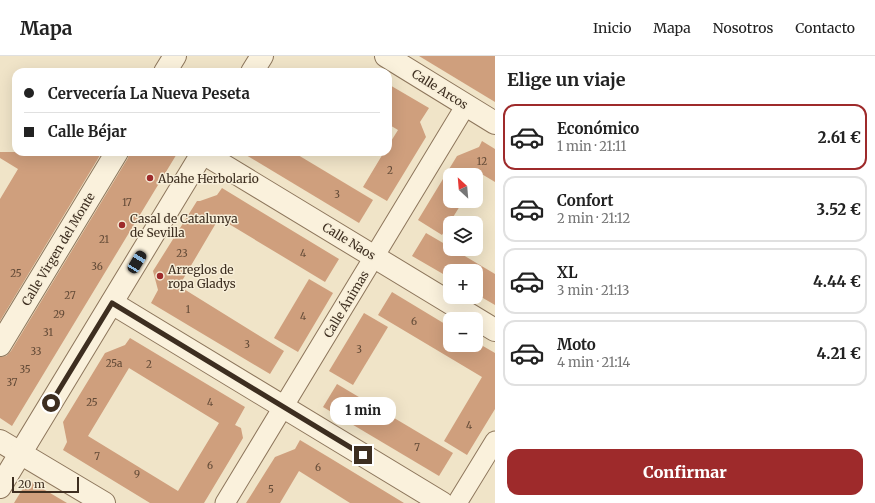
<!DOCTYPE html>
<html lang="es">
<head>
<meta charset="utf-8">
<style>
	body { margin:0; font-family:Merriweather,serif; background:#f6f6f6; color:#222; height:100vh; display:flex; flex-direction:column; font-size:15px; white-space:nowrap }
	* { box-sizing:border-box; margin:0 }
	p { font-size:13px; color:#767676 }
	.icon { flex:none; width:22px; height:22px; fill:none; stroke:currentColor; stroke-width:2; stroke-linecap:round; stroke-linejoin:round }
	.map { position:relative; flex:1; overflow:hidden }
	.panel { display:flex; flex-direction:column; background:#fff; width:380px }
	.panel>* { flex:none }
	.guide { position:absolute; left:12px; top:12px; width:380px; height:88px; border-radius:12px; box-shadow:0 4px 16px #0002; display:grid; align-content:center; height:88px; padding:0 12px; background:#fff }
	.needle { width:26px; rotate:334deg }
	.controls { position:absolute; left:443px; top:112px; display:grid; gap:8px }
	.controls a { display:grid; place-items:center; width:40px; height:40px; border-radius:8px; background:#fff; box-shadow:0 4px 16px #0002; font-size:20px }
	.scale { position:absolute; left:12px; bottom:10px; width:67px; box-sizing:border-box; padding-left:4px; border:2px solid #3d2e20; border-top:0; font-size:11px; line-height:14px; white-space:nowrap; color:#3d2e20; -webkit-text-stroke:3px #f7eed8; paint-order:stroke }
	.end { position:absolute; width:18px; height:18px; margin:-9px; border:5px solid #3d2e20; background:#fff; box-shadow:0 0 0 2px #fff }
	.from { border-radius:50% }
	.bubble { position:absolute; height:28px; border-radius:12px; background:#fff; box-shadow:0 4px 16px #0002; font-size:13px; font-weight:800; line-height:28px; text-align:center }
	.car { position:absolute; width:12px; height:24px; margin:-12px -6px; border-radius:5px; box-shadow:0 0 3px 1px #0007; background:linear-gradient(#222 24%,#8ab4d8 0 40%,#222 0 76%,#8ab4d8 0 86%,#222 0) }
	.guide b { display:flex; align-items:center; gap:14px; height:38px; font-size:15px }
	.guide b+b { border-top:1px solid #e0e0e0 }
	.guide i { width:10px; height:10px; background:#222 }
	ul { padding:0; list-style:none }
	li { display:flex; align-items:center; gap:12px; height:66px; margin:0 8px 6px; padding:0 4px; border:2px solid #e0e0e0; border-radius:12px }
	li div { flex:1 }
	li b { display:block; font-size:15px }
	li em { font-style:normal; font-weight:800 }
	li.selected { border-color:#9e2a2b }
	li>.icon { width:36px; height:36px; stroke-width:1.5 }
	h2 { padding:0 12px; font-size:18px; line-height:48px }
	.action { display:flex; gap:8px; margin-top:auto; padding:8px 12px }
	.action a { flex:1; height:46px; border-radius:12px; background:#9e2a2b; color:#fff; font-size:16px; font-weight:800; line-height:46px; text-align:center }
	header { display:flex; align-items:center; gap:24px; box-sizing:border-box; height:56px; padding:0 20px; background:#fff; border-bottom:1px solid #e0e0e0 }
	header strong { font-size:19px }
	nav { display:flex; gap:22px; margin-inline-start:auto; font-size:14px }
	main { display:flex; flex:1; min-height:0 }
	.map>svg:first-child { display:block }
	.building { fill:#cf9f7d; fill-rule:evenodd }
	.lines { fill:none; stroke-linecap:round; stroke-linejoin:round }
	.pedestrian-casing { stroke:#8d765c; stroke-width:21 }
	.minor-casing { stroke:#8d765c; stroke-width:24 }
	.pedestrian { stroke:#faf1dc; stroke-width:19 }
	.minor { stroke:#faf1dc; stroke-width:22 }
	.route { stroke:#3d2e20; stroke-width:5 }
	.poi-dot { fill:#9e2a2b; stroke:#f7eed8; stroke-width:1.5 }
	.labels { text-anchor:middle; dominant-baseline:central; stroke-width:3; stroke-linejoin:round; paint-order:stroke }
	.number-label { font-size:10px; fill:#624a37 }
	.street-label { font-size:12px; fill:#3d2e20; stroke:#f7eed8 }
	.poi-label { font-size:12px; fill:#3d2e20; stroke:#f7eed8; text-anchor:start }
</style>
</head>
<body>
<header>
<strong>Mapa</strong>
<nav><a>Inicio</a><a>Mapa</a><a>Nosotros</a><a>Contacto</a></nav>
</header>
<main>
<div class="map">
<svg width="495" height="447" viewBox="0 0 495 447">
	<rect width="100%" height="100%" fill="#f0e4c8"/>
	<g class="building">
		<path d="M419 0H495V46Z"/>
		<path d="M388 28 429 52 420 66 426 81 387 145 363 131 384 96H388V90L398 74 388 68Z"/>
		<path d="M482 85 495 93V126L480 117 476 124V119H450V145H463L442 179 418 164 457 100 479 91Z"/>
		<path d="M0 96H102L0 265V143L18 113 0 102Z"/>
		<path d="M129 96H178L12 370 0 362V301L6 300 11 295 128 102Z"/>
		<path d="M241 96H293L373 144 359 167Z"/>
		<path d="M222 132 339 203 325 226 219 162 179 230 284 295 270 318 151 247 158 234 153 215 197 145H200L217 139Z"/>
		<path d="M426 177 450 191V193H453L495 218V249L476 238V215H450V222L412 200Z"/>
		<path d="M309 223 333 237 298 296 274 282Z"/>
		<path d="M392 236 450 271V289H476V286L495 297V353L467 399 444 385 482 321 378 259Z"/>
		<path d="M364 257 388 271 353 329 329 315Z"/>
		<path d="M130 282 245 351 235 369 241 372 243 382 204 447H150L63 394 67 386 63 366 105 297 125 289ZM129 312 219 367 178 435 88 380Z"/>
		<path d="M337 328 453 397 439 420 323 351Z"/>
		<path d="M300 384 330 402 404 447H350L299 415 280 447H246L275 401 295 393Z"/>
		<path d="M28 424 67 447H14Z"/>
	</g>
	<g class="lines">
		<g class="pedestrian-casing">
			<g id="pedestrian">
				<path d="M225 447 466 49"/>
				<path d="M457 447 495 385"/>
			</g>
		</g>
		<g class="minor-casing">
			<g id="minor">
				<path d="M386 0 495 67"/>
				<path d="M165 16 175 0"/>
				<path d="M252 16 262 0"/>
				<path d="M203 97 495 274"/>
				<path d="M112 247 442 447"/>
				<path d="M0 289 117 96"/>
				<path d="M0 385 104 447"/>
				<path d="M0 431 203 96"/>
			</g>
		</g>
		<use href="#pedestrian" class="pedestrian"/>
		<use href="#minor" class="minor"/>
	</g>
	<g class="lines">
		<path class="route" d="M51 347 112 247 363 399"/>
	</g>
	<g class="poi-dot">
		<circle cx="150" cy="122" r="4"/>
		<circle cx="122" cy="169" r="4"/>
		<circle cx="160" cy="220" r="4"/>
	</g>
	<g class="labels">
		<g class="number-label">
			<text x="482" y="105">12</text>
			<text x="390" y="114">2</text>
			<text x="337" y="138">3</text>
			<text x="127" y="146">17</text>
			<text x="104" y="183">21</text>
			<text x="182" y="197">23</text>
			<text x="303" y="197">4</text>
			<text x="97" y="210">36</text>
			<text x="16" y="217">25</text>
			<text x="70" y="239">27</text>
			<text x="188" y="253">1</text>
			<text x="59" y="258">29</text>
			<text x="303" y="260">4</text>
			<text x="414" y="265">6</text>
			<text x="48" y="276">31</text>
			<text x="247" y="288">3</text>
			<text x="359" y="293">3</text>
			<text x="36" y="295">33</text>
			<text x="114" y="307">25a</text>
			<text x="149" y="308">2</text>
			<text x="25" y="313">35</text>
			<text x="12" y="326">37</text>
			<text x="92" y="346">25</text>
			<text x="210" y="346">4</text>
			<text x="469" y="369">4</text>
			<text x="417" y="391">7</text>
			<text x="97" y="400">7</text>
			<text x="210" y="409">6</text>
			<text x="318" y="411">6</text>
			<text x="137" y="418">9</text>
			<text x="271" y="433">5</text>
		</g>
		<g class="street-label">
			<text transform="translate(440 33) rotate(32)">Calle Arcos</text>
			<text transform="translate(349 185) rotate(31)">Calle Naos</text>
			<text transform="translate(58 193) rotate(-59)">Calle Virgen del Monte</text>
			<text transform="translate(346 248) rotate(-59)">Calle Ánimas</text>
		</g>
		<g class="poi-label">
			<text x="158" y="122">Abahe Herbolario</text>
			<text x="130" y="162">Casal de Catalunya<tspan x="130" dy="14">de Sevilla</tspan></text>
			<text x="168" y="213">Arreglos de<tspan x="168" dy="14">ropa Gladys</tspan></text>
		</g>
	</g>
</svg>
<div class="controls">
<a><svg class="needle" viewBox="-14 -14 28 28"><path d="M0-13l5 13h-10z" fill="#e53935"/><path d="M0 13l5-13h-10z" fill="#767676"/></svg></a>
<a><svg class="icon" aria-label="layers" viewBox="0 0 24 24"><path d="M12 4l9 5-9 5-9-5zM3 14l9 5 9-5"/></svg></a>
<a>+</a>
<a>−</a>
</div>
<div class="scale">20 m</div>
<i class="end from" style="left:51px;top:347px"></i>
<i class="end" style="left:363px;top:399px"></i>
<div class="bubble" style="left:330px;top:341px;width:66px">1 min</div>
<i class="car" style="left:137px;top:206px;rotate:31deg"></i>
<div class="guide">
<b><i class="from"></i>Cervecería La Nueva Peseta</b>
<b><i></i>Calle Béjar</b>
</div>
</div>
<section class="panel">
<h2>Elige un viaje</h2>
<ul>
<li class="selected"><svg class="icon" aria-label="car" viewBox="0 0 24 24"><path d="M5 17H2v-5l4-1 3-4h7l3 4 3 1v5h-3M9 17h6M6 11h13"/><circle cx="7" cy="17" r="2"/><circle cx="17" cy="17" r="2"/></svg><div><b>Económico</b><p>1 min · 21:11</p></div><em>2.61 €</em></li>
<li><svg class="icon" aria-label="car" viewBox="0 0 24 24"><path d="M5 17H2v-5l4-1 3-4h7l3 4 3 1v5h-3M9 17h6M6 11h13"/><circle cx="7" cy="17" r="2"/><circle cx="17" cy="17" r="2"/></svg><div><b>Confort</b><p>2 min · 21:12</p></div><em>3.52 €</em></li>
<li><svg class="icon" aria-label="car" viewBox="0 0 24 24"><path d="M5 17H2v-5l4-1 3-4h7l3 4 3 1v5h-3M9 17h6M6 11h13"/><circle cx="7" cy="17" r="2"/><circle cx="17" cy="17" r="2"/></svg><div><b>XL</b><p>3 min · 21:13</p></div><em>4.44 €</em></li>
<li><svg class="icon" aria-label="car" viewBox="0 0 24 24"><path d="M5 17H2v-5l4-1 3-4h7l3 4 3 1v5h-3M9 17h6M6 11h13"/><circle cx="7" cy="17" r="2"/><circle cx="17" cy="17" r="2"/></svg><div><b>Moto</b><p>4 min · 21:14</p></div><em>4.21 €</em></li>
</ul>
<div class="action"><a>Confirmar</a></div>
</section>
</main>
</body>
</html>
